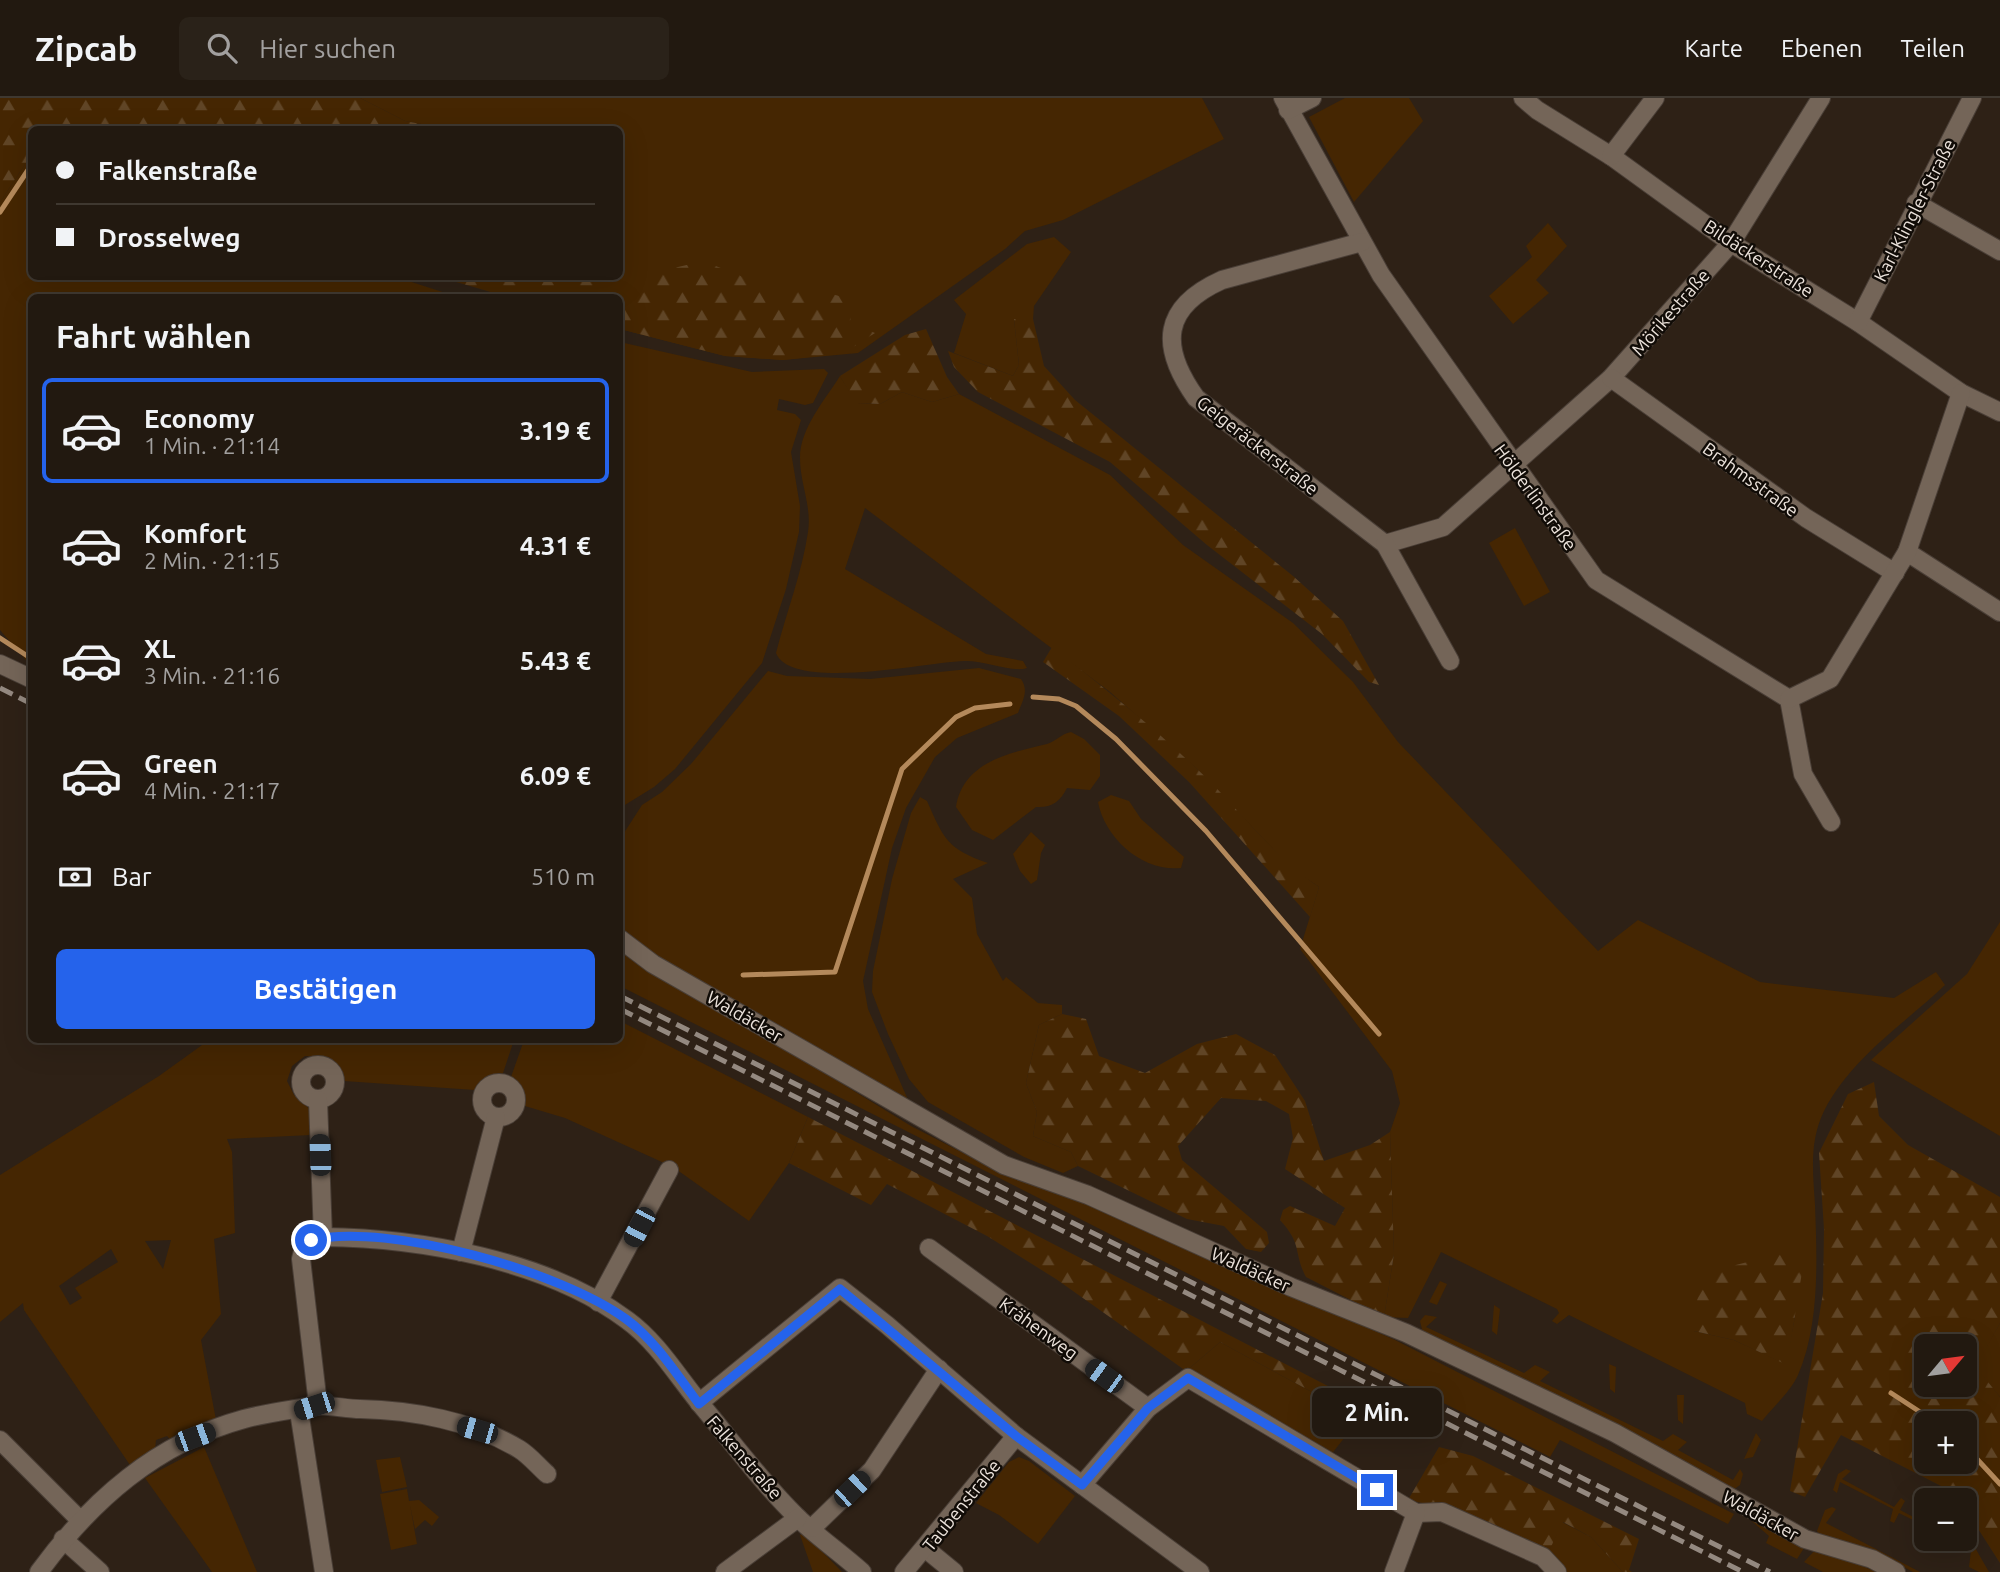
<!DOCTYPE html>
<html lang="de">
<head>
<meta charset="utf-8">
<style>
	body { margin:0; font-family:Ubuntu,sans-serif; background:#2a2219; color:#f1f3f6; height:100vh; display:flex; flex-direction:column; font-size:26px; white-space:nowrap }
	* { box-sizing:border-box; margin:0 }
	p { font-size:23px; color:#a2a09f }
	.icon { flex:none; width:38px; height:38px; fill:none; stroke:currentColor; stroke-width:2; stroke-linecap:round; stroke-linejoin:round }
	.map { position:relative; flex:1; overflow:hidden }
	.drawer { position:absolute; left:28px; top:196px; width:595px; height:749px; display:flex; flex-direction:column; background:#221910; border-radius:10px; box-shadow:0 7px 28px #0002,0 0 0 2px #3f3830 }
	.drawer>* { flex:none }
	.top-card { position:absolute; left:28px; top:28px; width:595px; height:154px; border-radius:10px; box-shadow:0 7px 28px #0002,0 0 0 2px #3f3830; display:grid; align-content:center; height:154px; padding:0 28px; background:#221910 }
	.needle { width:46px; rotate:61deg }
	.buttons { position:absolute; left:1914px; top:1236px; display:grid; gap:14px }
	.buttons a { display:grid; place-items:center; width:63px; height:63px; border-radius:10px; background:#221910; box-shadow:0 7px 28px #0002,0 0 0 2px #3f3830; font-size:35px }
	.end { position:absolute; width:32px; height:32px; margin:-16px; border:9px solid #2563eb; background:#fff; box-shadow:0 0 0 4px #fff }
	.from { border-radius:50% }
	.bubble { position:absolute; height:49px; border-radius:10px; background:#221910; box-shadow:0 7px 28px #0002,0 0 0 2px #3f3830; font-size:23px; font-weight:700; line-height:49px; text-align:center }
	.car { position:absolute; width:21px; height:42px; margin:-21px -10px; border-radius:9px; box-shadow:0 0 5px 2px #0007; background:linear-gradient(#222 24%,#8ab4d8 0 40%,#222 0 76%,#8ab4d8 0 86%,#222 0) }
	.top-card b { display:flex; align-items:center; gap:24px; height:66px; font-size:26px }
	.top-card b+b { border-top:2px solid #3f3830 }
	.top-card i { width:18px; height:18px; background:#f1f3f6 }
	ul { padding:0; list-style:none }
	li { display:flex; align-items:center; gap:21px; height:105px; margin:0 14px 10px; padding:0 14px; border:4px solid transparent; border-radius:10px }
	li div { flex:1 }
	li b { display:block; font-size:26px }
	li em { font-style:normal; font-weight:700 }
	li.on { border-color:#2563eb }
	li>.icon { width:63px; height:63px; stroke-width:1.5 }
	h2 { padding:0 28px; font-size:32px; line-height:84px }
	.pay { display:flex; align-items:center; gap:18px; height:77px; padding:0 28px; font-size:26px }
	.pay p { margin-inline-start:auto }
	.button { display:flex; gap:14px; margin-top:auto; padding:14px 28px }
	.button a { flex:1; height:80px; border-radius:10px; background:#2563eb; color:#fff; font-size:28px; font-weight:700; line-height:80px; text-align:center }
	header { display:flex; align-items:center; gap:42px; box-sizing:border-box; height:98px; padding:0 35px; background:#221910; border-bottom:2px solid #3f3830 }
	header strong { font-size:33px }
	nav { display:flex; gap:38px; margin-inline-start:auto; font-size:24px }
	.search { width:490px; height:63px; background:#2a2219; display:flex; align-items:center; gap:18px; box-sizing:border-box; padding:0 24px; border-radius:10px; color:#a2a09f; font-size:26px }
	.map>svg:first-child { display:block }
	.green { fill:#452602; fill-rule:evenodd }
	.forest { fill:url(#forest-firs); fill-rule:evenodd }
	.lines { fill:none; stroke-linecap:round; stroke-linejoin:round }
	.stream { stroke:#b4895b; stroke-width:5 }
	.minor-casing { stroke:#493e36; stroke-width:20 }
	.minor { stroke:#746558; stroke-width:18 }
	.rail { stroke:#948980; stroke-width:5; stroke-dasharray:14 7; stroke-linecap:butt }
	.route { stroke:#2563eb; stroke-width:9 }
	.labels { text-anchor:middle; dominant-baseline:central; stroke-width:5; stroke-linejoin:round; paint-order:stroke }
	.street-label { font-size:18px; fill:#ece3dc; stroke:#110c07 }
</style>
</head>
<body>
<header>
<strong>Zipcab</strong>
<div class="search"><svg class="icon" aria-label="search" viewBox="0 0 24 24"><circle cx="10" cy="10" r="6"/><path d="M15 15l6 6"/></svg>Hier suchen</div>
<nav><a>Karte</a><a>Ebenen</a><a>Teilen</a></nav>
</header>
<div class="map">
<svg width="2000" height="1474" viewBox="0 0 2000 1474">
	<defs>
		<pattern id="forest-firs" width="22" height="20" patternUnits="userSpaceOnUse" patternTransform="scale(1.75)"><rect width="22" height="20" fill="#452602"/><path d="M5 1l3.5 6h-7zM16 11l3.5 6h-7z" fill="#604526"/></pattern>
	</defs>
	<rect width="100%" height="100%" fill="#2e2116"/>
	<g class="green">
		<path d="M360 0H1202L1224 41 1063 122 1025 133 1005 151 858 255 783 262 725 258 620 231V200L586 179 620 178V32L448 31 405 23Z"/>
		<path d="M1345 0H1409L1423 23 1354 104 1309 19Z"/>
		<path d="M31 57 32 178H393L458 199 32 200 31 568 0 532V104Z"/>
		<path d="M1548 125 1567 148 1536 182 1549 195 1513 226 1489 198 1532 159 1526 148Z"/>
		<path d="M1054 139 1071 154 1034 208 1033 221H1014L1019 267 1013 278 954 255 966 216 954 202 1027 146Z"/>
		<path d="M620 244 752 274 824 271 828 275 813 305 805 307 779 301 777 312 795 316 801 322 791 354 800 408 799 434 786 491 762 565 675 671 654 689 620 710Z"/>
		<path d="M840 278 857 305 880 306 902 294 932 304 959 296 1110 377 1183 447 1293 525 1353 584 1398 644 1598 853 1638 822 1760 884 1894 900 1936 874 1945 887C1903 927 1851 960 1824 1013 1809 1044 1813 1074 1815 1107 1817 1161 1820 1226 1798 1277 1791 1293 1773 1309 1762 1323L1747 1316 1745 1305 1569 1217 1557 1226 1552 1223 1559 1215 1557 1211 1441 1154 1408 1220 1384 1219 1394 1156 1390 1034 1400 1005 1392 973 1300 851 1319 789 1292 771 1197 671 1110 594 865 410 845 471 986 556 1023 563 1027 570C1013 575 984 562 964 563 929 564 791 594 776 555 786 515 802 475 808 434 812 408 800 386 800 360 800 330 825 302 840 278ZM1795 1218 1786 1266 1734 1242 1694 1233Z"/>
		<path d="M1515 430 1550 494 1524 508 1489 445Z"/>
		<path d="M979 570 1021 581C1029 593 1023 602 1018 615L957 640 935 659 906 710 892 750 863 883 868 911 909 1004 807 944 707 891 620 832V741L642 707 662 694 691 666 768 573 787 578 870 581Z"/>
		<path d="M1071 634 1084 641 1100 657V678L1090 692 1067 690C1060 704 1051 710 1036 709L993 742 972 732 956 709C963 664 1009 655 1047 646 1056 643 1061 636 1071 634Z"/>
		<path d="M1111 697 1129 703 1141 721 1184 759 1181 770C1143 774 1105 741 1098 704Z"/>
		<path d="M920 699 927 703C944 741 947 751 988 765L953 781 972 800 977 836 1003 883 1006 879 1038 905 1062 907V916L1039 927 1026 985 1037 1014 1033 1038 1071 1054 1078 1068 1063 1075 1024 1059 928 1004 909 981 888 936 872 894 873 873 892 781 911 715Z"/>
		<path d="M1031 734 1045 747 1041 755 1037 782 1031 786 1020 773 1013 756Z"/>
		<path d="M2000 824V1038L1871 962 1967 876Z"/>
		<path d="M620 850 911 1028 996 1072 1081 1103 1395 1242 1734 1416 1728 1426 1560 1342 1550 1359 620 888Z"/>
		<path d="M620 923 808 1019 789 1065 749 1123 673 1069 565 1020 525 1008 523 994 511 979 524 942H620Z"/>
		<path d="M209 942H514L502 978 484 981 475 992 344 983 343 975 329 959 305 958 292 968 287 983 294 997 311 1012V1037L227 1041 232 1054 235 1135 214 1141 221 1216 201 1242 216 1322 171 1342 167 1338 156 1342 155 1351 130 1367 24 1212 23 1205 0 1224V1077L159 978ZM171 1142 163 1171 145 1143ZM111 1151 118 1164 75 1190 82 1200 70 1207 59 1188Z"/>
		<path d="M1440 1183 1447 1186 1437 1207 1429 1204Z"/>
		<path d="M1494 1207 1500 1211 1497 1237 1492 1233Z"/>
		<path d="M1425 1217 1437 1219 1426 1229 1524 1275 1535 1267 1550 1274 1540 1283 1663 1343 1673 1336 1687 1344 1678 1352 1733 1382 1740 1371 1743 1376 1740 1387 1733 1392 1423 1235 1420 1223Z"/>
		<path d="M2000 1225V1299L1975 1269Z"/>
		<path d="M1220 1244 1360 1320 1330 1358 1186 1273Z"/>
		<path d="M1609 1266 1616 1269 1615 1295 1610 1291Z"/>
		<path d="M1677 1297H1684L1683 1326 1678 1322Z"/>
		<path d="M1756 1335 1761 1342 1753 1359 1744 1361Z"/>
		<path d="M204 1349 257 1474H212L145 1380Z"/>
		<path d="M400 1359 407 1389 382 1394 376 1362Z"/>
		<path d="M1019 1359 1029 1363 1075 1398 1038 1446 999 1417 976 1405 1009 1364Z"/>
		<path d="M1846 1371 1851 1373 1842 1381 1894 1409 1901 1400 1905 1403 1900 1412 1927 1426V1429L1899 1415 1894 1425 1890 1423 1893 1411 1840 1384 1837 1395 1833 1392 1838 1376Z"/>
		<path d="M407 1391 409 1403 419 1402 439 1419 432 1428 425 1422 415 1431 410 1407 417 1446 391 1452 380 1396Z"/>
		<path d="M1832 1409 1836 1411 1826 1425 1920 1474H1913L1876 1454 1821 1438 1817 1433 1825 1412Z"/>
		<path d="M1747 1419 1806 1447 1797 1461 1766 1445 1769 1438Z"/>
		<path d="M1562 1424 1591 1439 1623 1474H1566L1547 1457Z"/>
		<path d="M1966 1434 1989 1474H1979L1969 1469 1971 1453 1947 1440H1965Z"/>
		<path d="M804 1435 842 1474H813L800 1437Z"/>
		<path d="M1817 1450 1877 1474H1823L1804 1464Z"/>
	</g>
	<g class="forest">
		<path d="M0 0H360L405 23 448 31 32 32 31 57 0 104Z"/>
		<path d="M691 166 713 167 739 177 760 190 804 188 853 202 849 231 863 230 875 235 844 255 783 262 725 258 620 231V200L508 199 439 179H586L638 197 653 190 665 172Z"/>
		<path d="M1014 221H1033L1044 268 1075 302 1293 478 1343 523 1379 587 1369 584 1322 536 1207 447 1110 364 978 294 954 269 948 253 1013 278 1019 267Z"/>
		<path d="M926 231 947 279 959 296 932 304 902 294 880 306 856 305 840 278 905 237Z"/>
		<path d="M1052 549C1102 588 1151 627 1196 670 1238 709 1271 757 1319 789L1310 819 1189 684 1119 618 1043 564Z"/>
		<path d="M1062 916 1086 921 1099 958 1145 975 1197 946 1236 936 1275 957 1305 1003 1324 1063 1370 1047 1390 1034 1394 1156 1384 1219 1306 1179C1293 1154 1303 1147 1280 1122L1283 1112 1290 1108 1335 1128 1345 1110 1285 1071 1293 1040 1289 1016 1266 1003 1221 1000 1178 1048 1182 1062 1267 1134 1269 1145 1261 1154 1246 1151 1224 1128 1187 1121 1078 1068 1071 1054 1033 1038 1037 1014 1026 985 1039 927Z"/>
		<path d="M1874 984 1879 1018 1908 1047 2000 1099V1225L1976 1269 2000 1299V1465L1973 1423 1965 1418V1402H1947L1949 1392 1841 1337 1805 1399 1790 1393 1823 1195 1824 1131 1819 1055 1848 996ZM1927 1248H1965V1286H1927ZM1927 1325H1965V1363H1927Z"/>
		<path d="M808 1019 1349 1299 1367 1311 1360 1320 1220 1244 1186 1273 1056 1181 987 1138 887 1086 871 1107 789 1065Z"/>
		<path d="M1779 1156 1802 1174 1787 1267 1734 1242 1694 1233 1698 1194 1724 1170Z"/>
		<path d="M1439 1349 1473 1358 1639 1441 1629 1472 1632 1474H1623L1591 1439 1563 1424 1547 1457 1456 1412 1408 1402Z"/>
	</g>
	<g class="lines">
		<g class="stream">
			<path d="M0 114 32 66"/>
			<path d="M0 540 32 561"/>
			<path d="M1033 599 1059 601 1076 608 1116 641 1206 733 1379 936"/>
			<path d="M743 877 835 874 902 671 956 619 975 610 1010 606"/>
			<path d="M1891 1295 1937 1325"/>
			<path d="M1965 1348 2000 1386"/>
		</g>
		<g class="minor-casing">
			<g id="minor">
				<path d="M1283 0 1381 177 1596 482 1789 601 1803 676 1831 724"/>
				<path d="M1523 0 1537 12 1611 58 1731 145 1858 224 1961 295 2000 314"/>
				<path d="M1288 12 1312 0"/>
				<path d="M1611 58 1655 0"/>
				<path d="M1916 105 2000 153"/>
				<path d="M1362 144 1222 182C1162 209 1159 248 1196 300L1385 446 1443 429 1611 280 1731 145 1821 0"/>
				<path d="M1858 224 1972 0"/>
				<path d="M1611 280 1806 420 1895 475"/>
				<path d="M1385 446 1450 563"/>
				<path d="M1907 454 2000 514"/>
				<path d="M0 566 32 581"/>
				<path d="M1789 601 1830 581 1907 454 1961 295"/>
				<path d="M620 841 653 866 1004 1067 1088 1097 1291 1189 1406 1235 1615 1335 1805 1441 1872 1461 1896 1474"/>
				<circle cx="318" cy="984" r="17"/>
				<circle cx="499" cy="1002" r="17"/>
				<path d="M323 1139C420 1140 547 1162 627 1222 660 1246 680 1283 707 1314 736 1349 764 1387 797 1419 816 1438 841 1455 862 1474"/>
				<path d="M929 1150 1148 1310"/>
				<path d="M461 1154 496 1019"/>
				<path d="M598 1204 669 1072"/>
				<path d="M699 1305 840 1190 887 1227 1016 1338 1200 1474"/>
				<path d="M314 1308 317 1298 301 1161C304 1147 309 1142 323 1139L318 1002"/>
				<path d="M299 1313 324 1474"/>
				<path d="M0 1342 79 1421"/>
				<path d="M1082 1387 1148 1310 1188 1280 1416 1415 1442 1414 1543 1459 1557 1474"/>
				<path d="M812 1430 872 1372 939 1271"/>
				<path d="M63 1441 100 1474"/>
				<path d="M926 1451 954 1474"/>
				<path d="M39 1474C91 1403 156 1345 244 1321 266 1315 290 1312 312 1308 327 1306 345 1311 360 1311 412 1312 473 1323 519 1351 529 1357 538 1368 547 1376"/>
				<path d="M725 1474 798 1420"/>
				<path d="M904 1474 1016 1338"/>
				<path d="M1394 1474 1416 1415"/>
			</g>
		</g>
		<use href="#minor" class="minor"/>
		<g class="rail">
			<path d="M0 590 32 606"/>
			<path d="M620 898 1770 1474"/>
			<path d="M620 911 1743 1474"/>
		</g>
	</g>
	<g class="lines">
		<path class="route" d="M311 1142C389 1124 562 1174 626 1221 656 1243 677 1277 699 1306L840 1191 1016 1338 1082 1387 1148 1310 1188 1280 1377 1392"/>
	</g>
	<g class="labels">
		<g class="street-label">
			<text transform="translate(1914 112) rotate(-63)">Karl-Klingler-Straße</text>
			<text transform="translate(1759 160) rotate(33)">Bildäckerstraße</text>
			<text transform="translate(1670 214) rotate(-49)">Mörikestraße</text>
			<text transform="translate(1258 347) rotate(38)">Geigeräckerstraße</text>
			<text transform="translate(1751 381) rotate(36)">Brahmsstraße</text>
			<text transform="translate(1536 399) rotate(54)">Hölderlinstraße</text>
			<text transform="translate(745 918) rotate(30)">Waldäcker</text>
			<text transform="translate(1251 1171) rotate(24)">Waldäcker</text>
			<text transform="translate(1039 1230) rotate(36)">Krähenweg</text>
			<text transform="translate(745 1359) rotate(49)">Falkenstraße</text>
			<text transform="translate(961 1407) rotate(-51)">Taubenstraße</text>
			<text transform="translate(1761 1417) rotate(29)">Waldäcker</text>
		</g>
	</g>
</svg>
<div class="buttons">
<a><svg class="needle" viewBox="-14 -14 28 28"><path d="M0-13l5 13h-10z" fill="#e53935"/><path d="M0 13l5-13h-10z" fill="#a2a09f"/></svg></a>
<a>+</a>
<a>−</a>
</div>
<i class="end from" style="left:311px;top:1142px"></i>
<i class="end" style="left:1377px;top:1392px"></i>
<div class="bubble" style="left:1312px;top:1290px;width:130px">2 Min.</div>
<i class="car" style="left:320px;top:1057px;rotate:358deg"></i>
<i class="car" style="left:639px;top:1129px;rotate:208deg"></i>
<i class="car" style="left:1104px;top:1278px;rotate:306deg"></i>
<i class="car" style="left:314px;top:1308px;rotate:252deg"></i>
<i class="car" style="left:477px;top:1332px;rotate:286deg"></i>
<i class="car" style="left:195px;top:1339px;rotate:70deg"></i>
<i class="car" style="left:852px;top:1391px;rotate:46deg"></i>
<div class="top-card">
<b><i class="from"></i>Falkenstraße</b>
<b><i></i>Drosselweg</b>
</div>
<section class="drawer">
<h2>Fahrt wählen</h2>
<ul>
<li class="on"><svg class="icon" aria-label="car" viewBox="0 0 24 24"><path d="M5 17H2v-5l4-1 3-4h7l3 4 3 1v5h-3M9 17h6M6 11h13"/><circle cx="7" cy="17" r="2"/><circle cx="17" cy="17" r="2"/></svg><div><b>Economy</b><p>1 Min. · 21:14</p></div><em>3.19 €</em></li>
<li><svg class="icon" aria-label="car" viewBox="0 0 24 24"><path d="M5 17H2v-5l4-1 3-4h7l3 4 3 1v5h-3M9 17h6M6 11h13"/><circle cx="7" cy="17" r="2"/><circle cx="17" cy="17" r="2"/></svg><div><b>Komfort</b><p>2 Min. · 21:15</p></div><em>4.31 €</em></li>
<li><svg class="icon" aria-label="car" viewBox="0 0 24 24"><path d="M5 17H2v-5l4-1 3-4h7l3 4 3 1v5h-3M9 17h6M6 11h13"/><circle cx="7" cy="17" r="2"/><circle cx="17" cy="17" r="2"/></svg><div><b>XL</b><p>3 Min. · 21:16</p></div><em>5.43 €</em></li>
<li><svg class="icon" aria-label="car" viewBox="0 0 24 24"><path d="M5 17H2v-5l4-1 3-4h7l3 4 3 1v5h-3M9 17h6M6 11h13"/><circle cx="7" cy="17" r="2"/><circle cx="17" cy="17" r="2"/></svg><div><b>Green</b><p>4 Min. · 21:17</p></div><em>6.09 €</em></li>
</ul>
<div class="pay"><svg class="icon" aria-label="cash" viewBox="0 0 24 24"><path d="M3 7h18v10H3z"/><circle cx="12" cy="12" r="2"/></svg>Bar<p>510 m</p></div>
<div class="button"><a>Bestätigen</a></div>
</section>
</div>
</body>
</html>
